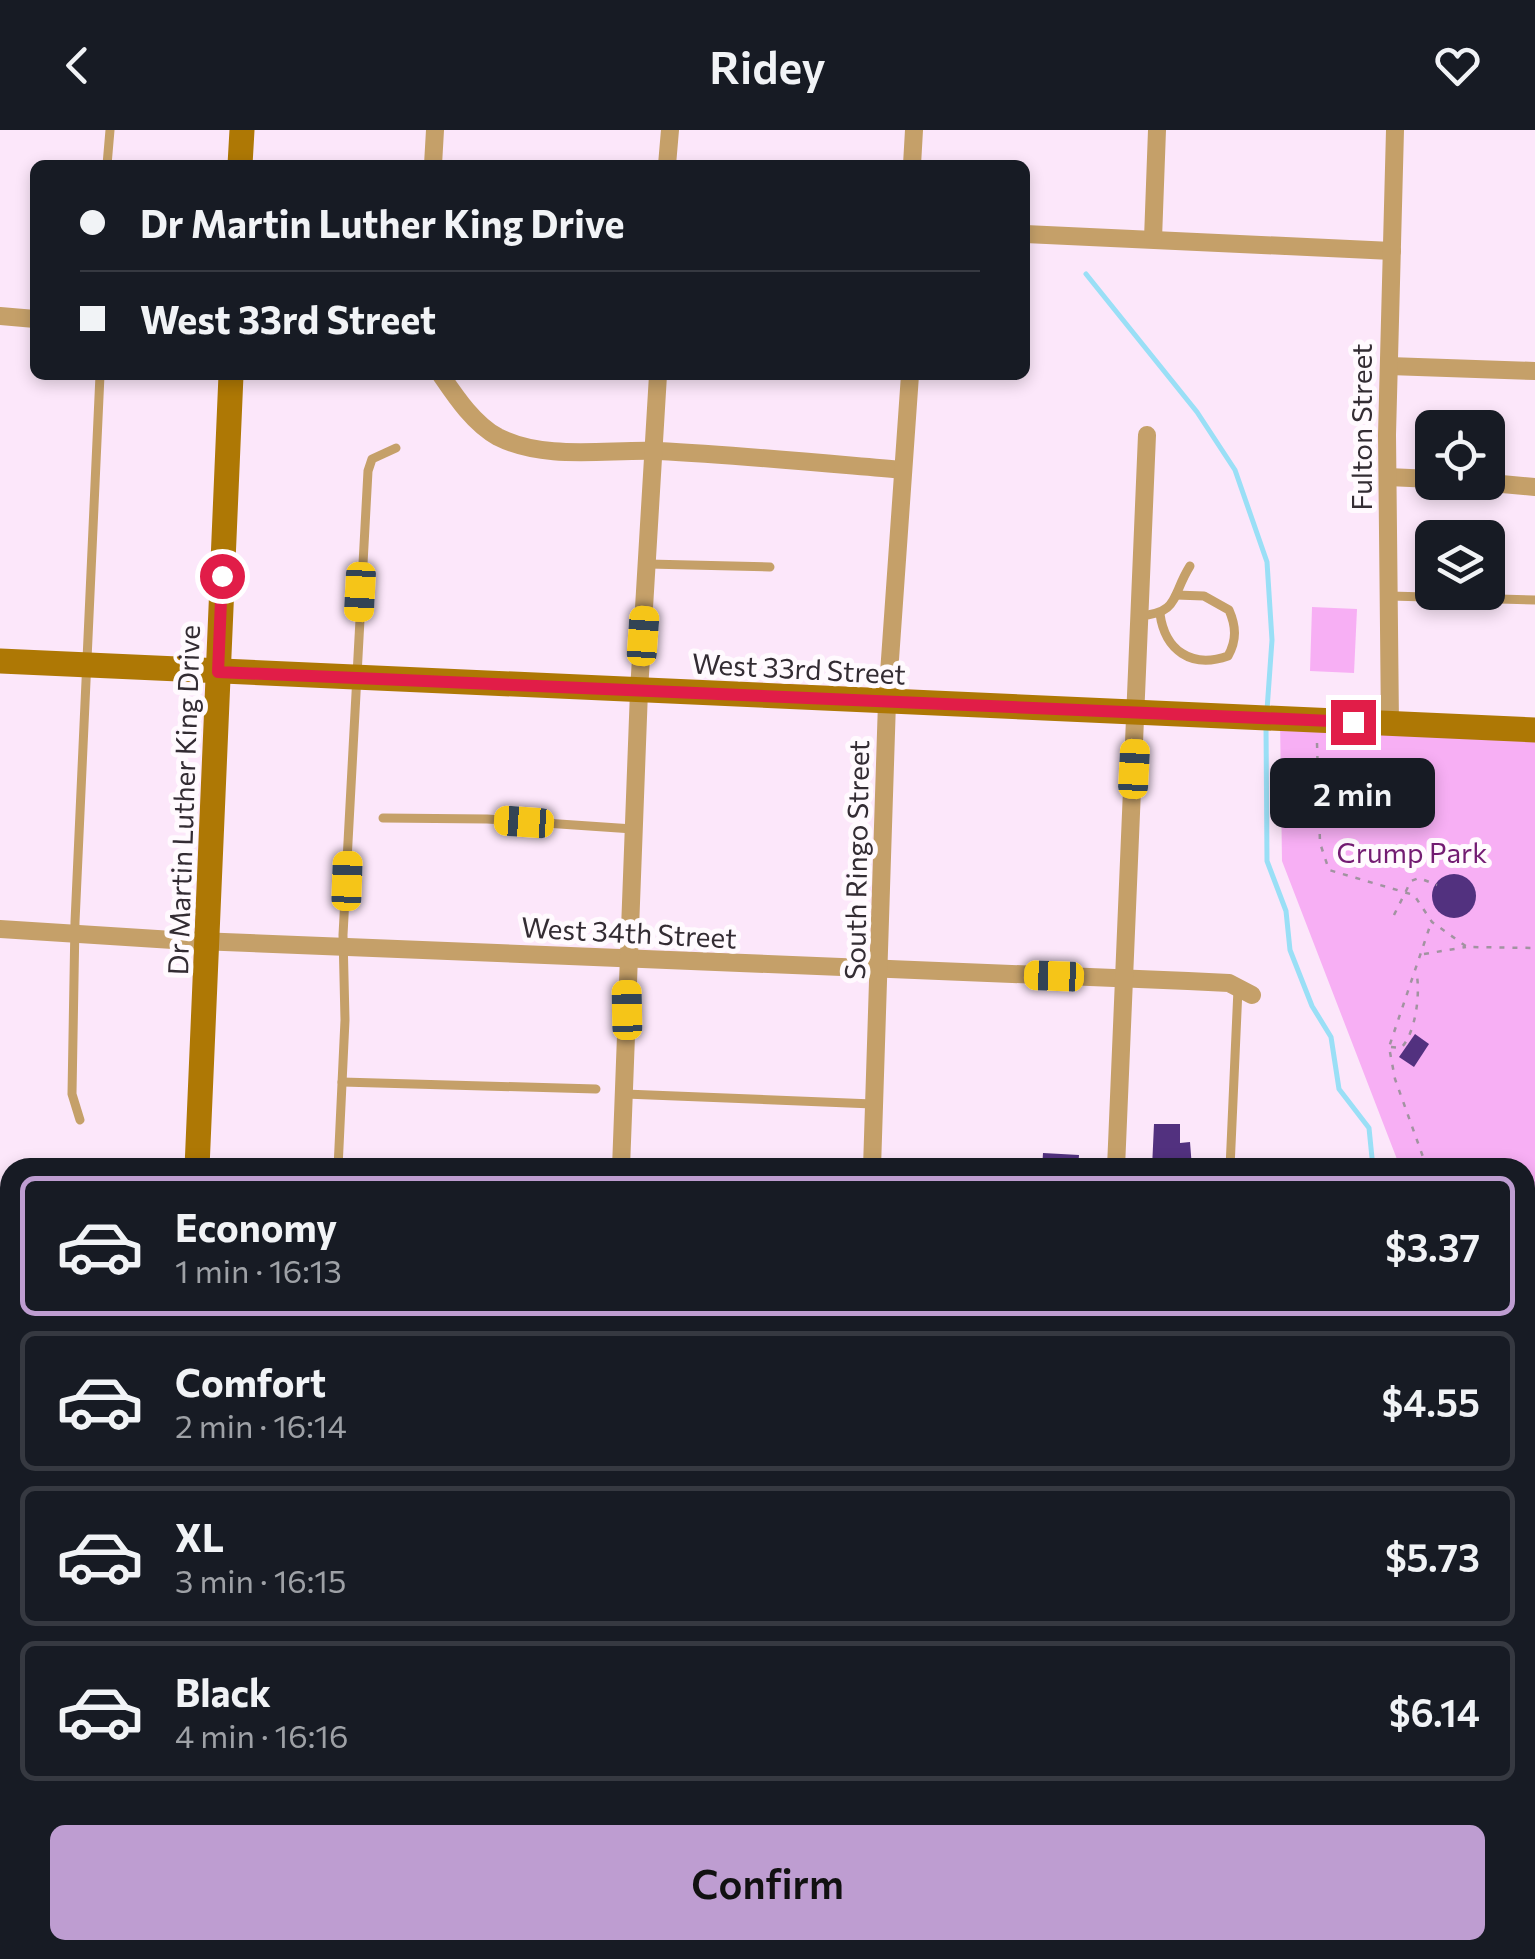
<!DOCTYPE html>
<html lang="en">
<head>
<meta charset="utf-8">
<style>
	body { margin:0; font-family:Commissioner,sans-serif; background:#242831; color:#f1f3f6; height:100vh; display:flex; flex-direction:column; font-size:38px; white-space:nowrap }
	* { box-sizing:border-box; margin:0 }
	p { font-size:32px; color:#9ea1a6 }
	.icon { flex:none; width:55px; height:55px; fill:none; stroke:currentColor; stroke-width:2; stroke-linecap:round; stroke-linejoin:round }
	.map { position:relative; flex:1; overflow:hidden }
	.details { position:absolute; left:0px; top:1028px; width:1535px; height:802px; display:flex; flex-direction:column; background:#171b24; border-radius:30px 30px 0 0; box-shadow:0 5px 15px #0003 }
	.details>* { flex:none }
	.banner { position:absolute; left:30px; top:30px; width:1000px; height:220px; border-radius:15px; box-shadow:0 5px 15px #0003; display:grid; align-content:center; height:220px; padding:0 50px; background:#171b24 }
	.tools { position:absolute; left:1415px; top:280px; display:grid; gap:20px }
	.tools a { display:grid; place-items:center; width:90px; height:90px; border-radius:15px; background:#171b24; box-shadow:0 5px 15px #0003; font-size:50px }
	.end { position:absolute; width:45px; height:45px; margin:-22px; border:12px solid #e11d48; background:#fff; box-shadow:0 0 0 5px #fff }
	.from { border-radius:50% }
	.bubble { position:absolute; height:70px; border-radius:15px; background:#171b24; box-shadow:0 5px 15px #0003; font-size:32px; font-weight:600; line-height:70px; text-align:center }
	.car { position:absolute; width:30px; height:60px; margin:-30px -15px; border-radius:12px; box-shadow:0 0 8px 2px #0007; background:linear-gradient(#f5c518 24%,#345 0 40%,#f5c518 0 76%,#345 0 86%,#f5c518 0) }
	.banner b { display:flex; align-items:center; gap:35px; height:95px; font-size:38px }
	.banner b+b { border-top:2px solid #363941 }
	.banner i { width:25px; height:25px; background:#f1f3f6 }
	ul { padding:18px 0 0; list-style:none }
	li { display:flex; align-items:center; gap:30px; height:140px; margin:0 20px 15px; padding:0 30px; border:5px solid #363941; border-radius:15px }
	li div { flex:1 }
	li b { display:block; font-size:38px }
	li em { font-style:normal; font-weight:600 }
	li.active { border-color:#be9dd1 }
	li>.icon { width:90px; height:90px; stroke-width:1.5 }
	.primary-button { display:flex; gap:20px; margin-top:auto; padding:20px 50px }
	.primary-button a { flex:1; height:115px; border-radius:15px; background:#be9dd1; color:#111; font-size:40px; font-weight:600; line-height:115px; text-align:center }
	header { display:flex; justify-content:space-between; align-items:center; height:130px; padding:0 50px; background:#171b24; font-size:45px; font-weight:600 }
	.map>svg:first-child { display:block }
	.green { fill:#f7aff4 }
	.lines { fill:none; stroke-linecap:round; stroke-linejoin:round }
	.stream { stroke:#9adff6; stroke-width:5 }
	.building { fill:#52317f }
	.path { stroke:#a193a0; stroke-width:2.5; stroke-dasharray:5 8; stroke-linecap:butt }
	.lane { stroke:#c5a069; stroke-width:9 }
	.street { stroke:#c5a069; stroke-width:18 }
	.secondary { stroke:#ae7805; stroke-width:25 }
	.rail { stroke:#7b6f7a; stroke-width:5; stroke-dasharray:15 8; stroke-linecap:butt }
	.route { stroke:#e11d48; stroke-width:12 }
	.labels { text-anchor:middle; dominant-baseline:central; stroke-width:10; stroke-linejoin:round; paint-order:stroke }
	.street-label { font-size:28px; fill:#332c33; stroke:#fffafe }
	.park-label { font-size:28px; fill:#731c72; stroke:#fffafe }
</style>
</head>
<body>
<header><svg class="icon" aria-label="back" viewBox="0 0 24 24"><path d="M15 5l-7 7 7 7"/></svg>Ridey<svg class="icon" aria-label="heart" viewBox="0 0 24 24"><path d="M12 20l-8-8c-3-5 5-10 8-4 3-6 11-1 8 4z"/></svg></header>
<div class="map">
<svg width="1535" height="1829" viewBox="0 0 1535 1829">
	<rect width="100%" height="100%" fill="#fce7fa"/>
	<g class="green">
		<path d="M1312 477 1357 479 1354 543 1310 541Z"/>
		<path d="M1280 589 1535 601V1829H0V1713L10 1718V1820H1525V1325L1529 1323 1525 1316V1038L1400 1037 1282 731Z"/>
	</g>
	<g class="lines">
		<g class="stream">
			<path d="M1086 144 1197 282 1235 340 1267 432 1272 510 1267 580"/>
			<path d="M1266 596 1267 731 1286 781 1290 820 1312 876 1331 907 1339 959 1369 998 1373 1038"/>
			<path d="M1525 1341 1535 1353"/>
		</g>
	</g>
	<g class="building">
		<circle cx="1454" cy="766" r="22"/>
		<path d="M1415 904 1429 914 1414 937 1399 927Z"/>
		<path d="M1154 994H1180V1013L1190 1012 1192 1038H1152Z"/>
		<path d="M1043 1023 1079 1025 1078 1038H1042Z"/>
	</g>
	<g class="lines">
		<g class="path">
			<path d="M1317 613 1320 713 1329 740 1414 765 1432 792 1467 817 1535 818"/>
			<path d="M1394 785 1411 751 1419 748 1437 755"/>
			<path d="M1424 824 1466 817"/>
			<path d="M1391 917 1401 918C1416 903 1421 861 1416 841"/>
			<path d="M1427 1038 1395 949 1389 917 1431 793"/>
			<path d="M1525 1127 1535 1126"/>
			<path d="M0 1783 10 1788"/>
			<path d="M74 1820 92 1829"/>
			<path d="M1033 1829 1041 1820"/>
		</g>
		<g class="lane">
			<path d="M107 35 110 0"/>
			<path d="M648 434 770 437"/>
			<path d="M1390 466 1535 470"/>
			<path d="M1160 484C1165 520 1191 539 1228 526 1237 510 1236 496 1229 480L1204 466 1176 465"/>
			<path d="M1139 486C1180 483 1171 466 1190 436"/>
			<path d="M383 688 487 689 633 699"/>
			<path d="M342 952 596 959"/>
			<path d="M625 964 873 974"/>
			<path d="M80 990 72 964 75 792 100 245"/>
			<path d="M338 1038 345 890 343 805 368 341 372 329 396 318"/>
			<path d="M1230 1038 1238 859"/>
			<path d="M1348 1820 1352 1829"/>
		</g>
		<g class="street">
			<path d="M433 35 435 0"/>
			<path d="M667 35 670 0"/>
			<path d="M912 35 914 0"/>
			<path d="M1025 104 1392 121"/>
			<path d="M1153 109 1157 0"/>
			<path d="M0 186 35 189"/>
			<path d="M1389 236 1535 241"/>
			<path d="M441 245C456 267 474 294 498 307 545 331 607 319 658 321 739 325 821 333 903 340"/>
			<path d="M1388 347 1432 349"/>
			<path d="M1480 352 1535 357"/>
			<path d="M1390 594 1387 305 1395 0"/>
			<path d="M0 799 173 810 1188 851 1229 853 1252 865"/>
			<path d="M621 1038 639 561 658 245"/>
			<path d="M872 1038 887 572 910 245"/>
			<path d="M1116 1038 1147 305"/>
			<path d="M1525 1789 1535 1793"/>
		</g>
		<g class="secondary">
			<path d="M240 35 242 0"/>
			<path d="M0 531 1535 600"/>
			<path d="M197 1038 231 245"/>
		</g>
		<g class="rail">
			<path d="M1525 1343 1535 1338"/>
			<path d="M0 1713 10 1718"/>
			<path d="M334 1820H407"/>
			<path d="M1149 1829 1150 1820"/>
		</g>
	</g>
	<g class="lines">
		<path class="route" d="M222 446 218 542 1353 592"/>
	</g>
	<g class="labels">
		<g class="street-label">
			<text transform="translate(1361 297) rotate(-90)">Fulton Street</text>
			<text transform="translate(799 538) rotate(3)">West 33rd Street</text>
			<text transform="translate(183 670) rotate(-88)">Dr Martin Luther King Drive</text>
			<text transform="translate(856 730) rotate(-89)">South Ringo Street</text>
			<text transform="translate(629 802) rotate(3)">West 34th Street</text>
		</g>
		<g class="park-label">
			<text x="1412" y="722">Crump Park</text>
		</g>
	</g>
</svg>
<div class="tools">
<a><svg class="icon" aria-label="locate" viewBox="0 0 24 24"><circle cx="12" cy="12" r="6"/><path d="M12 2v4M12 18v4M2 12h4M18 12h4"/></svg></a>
<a><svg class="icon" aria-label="layers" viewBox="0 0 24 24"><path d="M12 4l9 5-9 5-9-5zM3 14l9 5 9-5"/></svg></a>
</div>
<i class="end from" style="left:222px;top:446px"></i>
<i class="end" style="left:1353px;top:592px"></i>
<div class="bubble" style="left:1270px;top:628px;width:165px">2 min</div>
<i class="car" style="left:360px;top:462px;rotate:183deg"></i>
<i class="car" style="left:643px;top:506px;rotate:4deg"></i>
<i class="car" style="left:1134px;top:639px;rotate:3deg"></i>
<i class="car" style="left:524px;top:692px;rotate:274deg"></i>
<i class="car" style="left:347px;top:751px;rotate:2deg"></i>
<i class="car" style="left:1054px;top:846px;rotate:272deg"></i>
<i class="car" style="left:627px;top:880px;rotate:359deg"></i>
<div class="banner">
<b><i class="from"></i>Dr Martin Luther King Drive</b>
<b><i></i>West 33rd Street</b>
</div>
<section class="details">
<ul>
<li class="active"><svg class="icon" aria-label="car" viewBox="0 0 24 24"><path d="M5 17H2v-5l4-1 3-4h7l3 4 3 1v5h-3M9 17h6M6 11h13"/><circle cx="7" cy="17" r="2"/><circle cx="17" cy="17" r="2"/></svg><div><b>Economy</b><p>1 min · 16:13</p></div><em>$3.37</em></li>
<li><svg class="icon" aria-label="car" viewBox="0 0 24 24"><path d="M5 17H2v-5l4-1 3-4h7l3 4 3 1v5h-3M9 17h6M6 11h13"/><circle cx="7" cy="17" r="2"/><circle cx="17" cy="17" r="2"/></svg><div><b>Comfort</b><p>2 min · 16:14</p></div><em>$4.55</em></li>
<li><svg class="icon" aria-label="car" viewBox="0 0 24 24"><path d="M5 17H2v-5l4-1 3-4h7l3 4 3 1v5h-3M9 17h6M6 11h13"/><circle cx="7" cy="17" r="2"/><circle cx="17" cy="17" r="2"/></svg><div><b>XL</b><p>3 min · 16:15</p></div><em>$5.73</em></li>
<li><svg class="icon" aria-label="car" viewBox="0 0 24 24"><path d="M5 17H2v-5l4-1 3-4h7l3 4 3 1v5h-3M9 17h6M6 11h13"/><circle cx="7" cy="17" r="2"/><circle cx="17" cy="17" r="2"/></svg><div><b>Black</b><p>4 min · 16:16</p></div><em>$6.14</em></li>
</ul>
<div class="primary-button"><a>Confirm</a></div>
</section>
</div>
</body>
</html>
